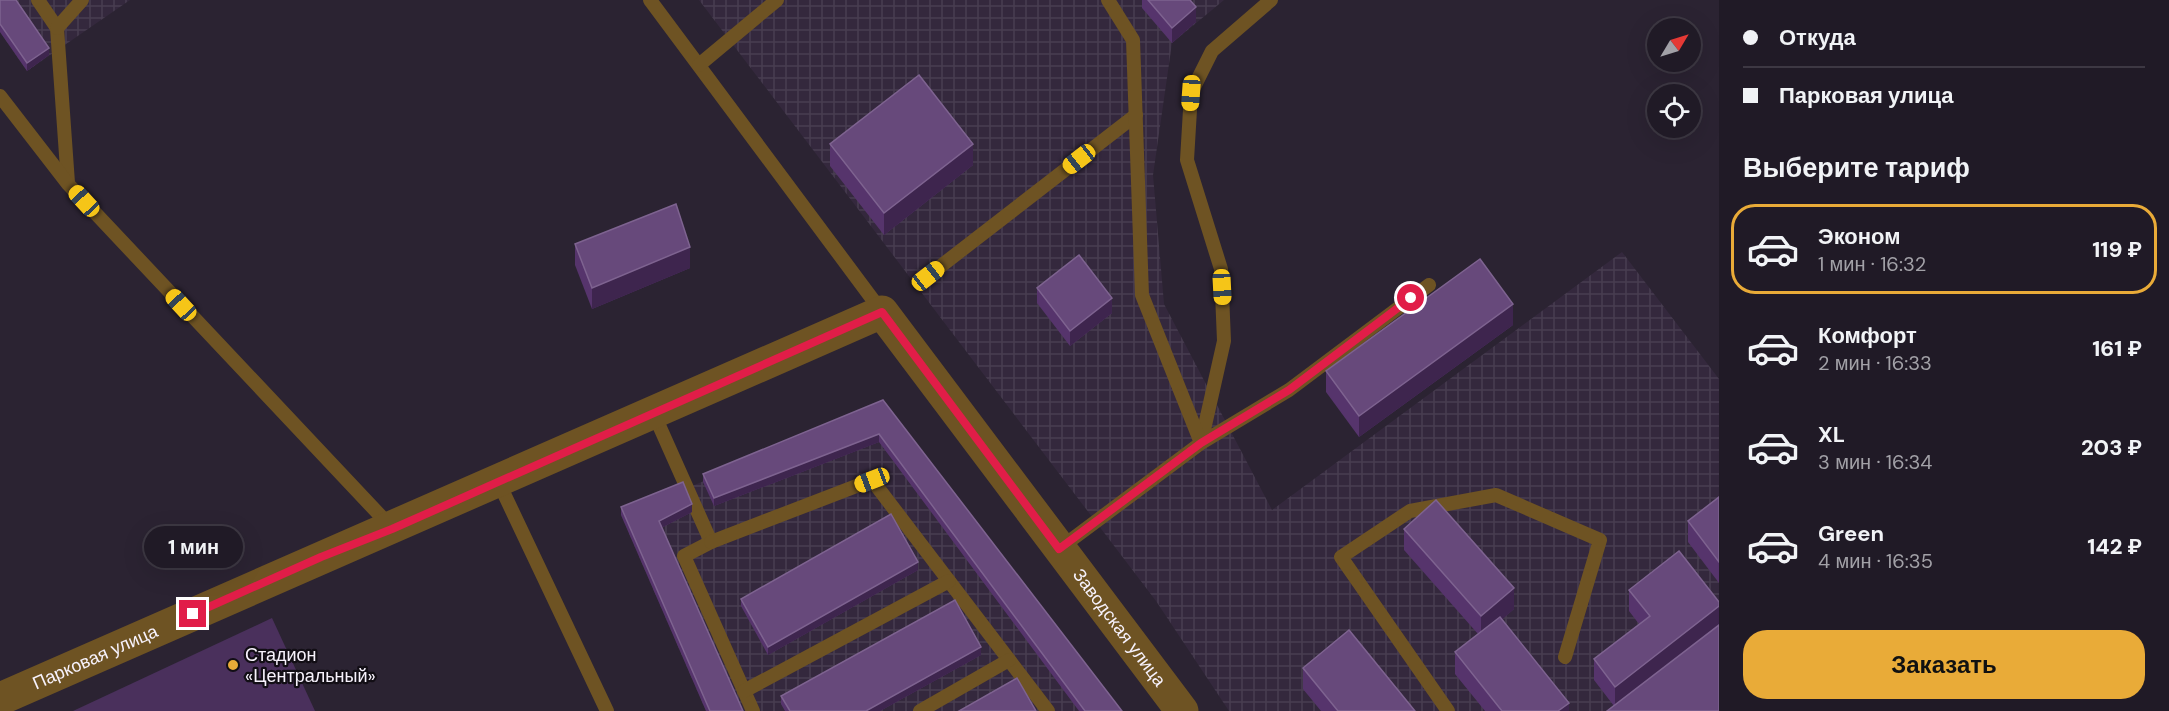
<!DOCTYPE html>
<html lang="ru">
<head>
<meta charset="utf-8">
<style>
	body { margin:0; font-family:"DM Sans",sans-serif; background:#28232e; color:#f1f3f6; height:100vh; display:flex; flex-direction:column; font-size:22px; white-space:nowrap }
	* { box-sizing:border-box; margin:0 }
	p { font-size:20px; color:#a2a1a7 }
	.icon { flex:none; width:33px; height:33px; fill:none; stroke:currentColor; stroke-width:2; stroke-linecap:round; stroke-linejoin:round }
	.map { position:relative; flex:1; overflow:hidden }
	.sheet { display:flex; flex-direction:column; background:#201a26; width:450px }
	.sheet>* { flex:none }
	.banner { display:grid; align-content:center; height:132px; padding:0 24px; background:#201a26 }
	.needle { width:39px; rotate:52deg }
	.fabs { position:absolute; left:1647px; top:18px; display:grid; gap:12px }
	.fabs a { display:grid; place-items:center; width:54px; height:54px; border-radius:50%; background:#201a26; box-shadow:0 6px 24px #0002,0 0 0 2px #3d3843; font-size:30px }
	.end { position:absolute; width:27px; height:27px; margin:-14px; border:8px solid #e11d48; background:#fff; box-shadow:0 0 0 3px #fff }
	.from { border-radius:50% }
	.bubble { position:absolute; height:42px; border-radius:21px; background:#201a26; box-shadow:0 6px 24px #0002,0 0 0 2px #3d3843; font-size:20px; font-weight:800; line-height:42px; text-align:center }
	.car { position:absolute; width:18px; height:36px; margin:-18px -9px; border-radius:8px; box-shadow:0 0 4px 2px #0007; background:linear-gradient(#f5c518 24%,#345 0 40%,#f5c518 0 76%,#345 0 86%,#f5c518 0) }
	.banner b { display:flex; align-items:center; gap:21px; height:57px; font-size:22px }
	.banner b+b { border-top:2px solid #3d3843 }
	.banner i { width:15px; height:15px; background:#f1f3f6 }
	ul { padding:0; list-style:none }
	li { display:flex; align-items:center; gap:18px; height:90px; margin:0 12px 9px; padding:0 12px; border:3px solid transparent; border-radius:24px }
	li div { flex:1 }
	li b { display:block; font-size:22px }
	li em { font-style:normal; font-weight:800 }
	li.active { border-color:#e9ab38 }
	li>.icon { width:54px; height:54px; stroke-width:1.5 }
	h2 { padding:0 24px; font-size:27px; line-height:72px }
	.action { display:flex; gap:12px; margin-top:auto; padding:12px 24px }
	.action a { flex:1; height:69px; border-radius:24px; background:#e9ab38; color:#111; font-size:24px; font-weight:800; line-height:69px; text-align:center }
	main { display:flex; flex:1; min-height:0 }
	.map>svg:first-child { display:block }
	.industrial { fill:url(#industrial-grid) }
	.green { fill:#4a305c }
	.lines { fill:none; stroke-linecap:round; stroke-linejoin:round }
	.service { stroke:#6e5323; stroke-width:14 }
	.tertiary { stroke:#6e5323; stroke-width:33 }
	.wall { fill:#56346c }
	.shaded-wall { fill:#3e254e }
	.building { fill:#67497b; stroke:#7e6390; stroke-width:1.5 }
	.route { stroke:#e11d48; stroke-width:8 }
	.poi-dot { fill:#e9ab38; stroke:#120e15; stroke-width:2 }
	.labels { text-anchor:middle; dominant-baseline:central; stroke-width:4.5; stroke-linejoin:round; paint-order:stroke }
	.street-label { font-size:18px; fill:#f7f2fc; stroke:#120e15 }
	.poi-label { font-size:18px; fill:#f7f2fc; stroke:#120e15; text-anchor:start }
</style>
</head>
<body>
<main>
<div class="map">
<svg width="1719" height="711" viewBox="0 0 1719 711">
	<defs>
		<pattern id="industrial-grid" width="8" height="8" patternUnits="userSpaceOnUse" patternTransform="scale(1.5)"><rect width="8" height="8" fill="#34283d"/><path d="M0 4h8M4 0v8" fill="none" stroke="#483d50"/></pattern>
	</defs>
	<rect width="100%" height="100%" fill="#2b2332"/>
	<g class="industrial">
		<path d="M0 0H130L27 71 0 32Z"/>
		<path d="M699 0H1224L1172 43 1153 175 1164 304 1272 510 1622 252 1719 379V711H1229L1156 601Z"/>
		<path d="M883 408 1116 711H706L621 515Z"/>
	</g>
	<path class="green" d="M272 618 315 711H73Z"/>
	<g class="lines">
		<g class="service">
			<path d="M38 0 57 28 68 183"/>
			<path d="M650 0 882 312"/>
			<path d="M1271 0 1212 51 1191 93 1187 160 1221 269 1224 341 1201 443 1289 390 1429 285"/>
			<path d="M57 28 82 0"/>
			<path d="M699 65 777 0"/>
			<path d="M0 96 68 184 391 527"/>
			<path d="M928 276 1136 115"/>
			<path d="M654 414 711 542 684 556 753 711"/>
			<path d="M498 481 607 711"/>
			<path d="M711 542 872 480 1048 711"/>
			<path d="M1059 549 1201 443 1142 295 1133 40 1108 0"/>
			<path d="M744 691 949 581"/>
			<path d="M920 711 1009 660"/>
			<path d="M1448 711 1341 557 1410 511 1496 495 1600 540 1565 657"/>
		</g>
		<path class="tertiary" id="s1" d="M0 699 882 312 1182 711"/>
	</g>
	<g class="wall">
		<path d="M0 0 49 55 27 71 0 32Z"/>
		<path d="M1142 0H1190L1196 22 1172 43 1142 8Z"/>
		<path d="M830 144 973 165 884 235 830 166Z"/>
		<path d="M575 244 690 268 592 309 575 265Z"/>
		<path d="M1037 288 1112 313 1070 346 1037 303Z"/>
		<path d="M1513 325 1359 437 1326 392V371Z"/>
		<path d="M883 400 1122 711H1079L879 442 714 506 703 482V474Z"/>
		<path d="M1719 497V583L1688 542V521Z"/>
		<path d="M621 507 692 512 661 528 743 711H706L621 515Z"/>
		<path d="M1404 529 1514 609 1502 619 1569 711H1485L1455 674V652L1478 634 1404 550Z"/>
		<path d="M918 570 768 655 741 606V599Z"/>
		<path d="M1629 590 1719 602 1614 706 1594 680V659L1639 624 1629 611Z"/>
		<path d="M981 655 880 711H785L781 704V696Z"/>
		<path d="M1303 668 1415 711H1321L1303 689Z"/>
	</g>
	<g class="shaded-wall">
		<path d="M1196 7V22L1172 43V28Z"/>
		<path d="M49 48V55L27 71V63Z"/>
		<path d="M973 144V165L884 235V213Z"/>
		<path d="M690 247V268L592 309V288Z"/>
		<path d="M1112 298V313L1070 346V331Z"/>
		<path d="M1513 304V325L1359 437V416Z"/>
		<path d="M879 434V442L714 506V498Z"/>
		<path d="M692 504V512L659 529V521Z"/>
		<path d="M918 562V570L768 655V647Z"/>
		<path d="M1514 588V609L1481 638V616Z"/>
		<path d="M1719 606V627L1615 708V687Z"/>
		<path d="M981 647V655L880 711H866Z"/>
		<path d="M1569 703V711H1558Z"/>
	</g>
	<g class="building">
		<path d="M0 0H16L49 48 27 63 0 24Z"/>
		<path d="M1148 0H1190L1196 7 1172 28Z"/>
		<path d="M919 75 973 144 884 213 830 144Z"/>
		<path d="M676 204 690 247 592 288 575 244Z"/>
		<path d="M1079 255 1112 298 1070 331 1037 288Z"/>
		<path d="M1480 259 1513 304 1359 416 1326 371Z"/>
		<path d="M883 400 1122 711H1085L879 434 714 498 703 474Z"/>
		<path d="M683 482 692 504 659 521 743 711H710L621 507Z"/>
		<path d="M1719 497V562L1688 521Z"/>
		<path d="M1436 500 1514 588 1481 616 1404 529Z"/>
		<path d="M891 514 918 562 768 647 741 599Z"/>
		<path d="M1679 551 1719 602V606L1615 687 1594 659 1650 616 1629 590Z"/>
		<path d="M955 600 981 647 866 711H790L781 696Z"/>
		<path d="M1500 617 1569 703 1558 711H1502L1455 652Z"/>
		<path d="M1719 625V711H1607Z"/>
		<path d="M1349 630 1415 711H1338L1303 668Z"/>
		<path d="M1017 678 1036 711H959Z"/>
	</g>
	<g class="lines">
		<path class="route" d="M193 614 321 557 392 529 882 312 1059 549 1201 443 1289 390 1411 298"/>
	</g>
	<circle class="poi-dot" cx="233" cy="665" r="6"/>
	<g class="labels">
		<g class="street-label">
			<text stroke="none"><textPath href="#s1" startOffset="1358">Заводская улица</textPath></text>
			<text stroke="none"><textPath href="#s1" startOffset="104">Парковая улица</textPath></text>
		</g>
		<g class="poi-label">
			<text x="245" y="655">Стадион<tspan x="245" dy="21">«Центральный»</tspan></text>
		</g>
	</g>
</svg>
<div class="fabs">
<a><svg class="needle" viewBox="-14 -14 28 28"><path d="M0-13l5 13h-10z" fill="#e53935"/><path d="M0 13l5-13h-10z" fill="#a2a1a7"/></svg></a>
<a><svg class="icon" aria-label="locate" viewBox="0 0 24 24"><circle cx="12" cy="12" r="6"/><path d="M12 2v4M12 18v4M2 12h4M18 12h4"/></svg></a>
</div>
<i class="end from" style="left:1411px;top:298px"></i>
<i class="end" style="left:193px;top:614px"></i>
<div class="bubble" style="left:144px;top:526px;width:99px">1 мин</div>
<i class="car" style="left:1191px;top:93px;rotate:184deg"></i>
<i class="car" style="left:1079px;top:159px;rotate:232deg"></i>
<i class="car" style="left:84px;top:201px;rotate:317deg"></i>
<i class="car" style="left:928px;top:276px;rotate:52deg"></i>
<i class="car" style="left:1222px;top:287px;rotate:177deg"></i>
<i class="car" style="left:181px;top:305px;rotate:317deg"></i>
<i class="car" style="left:872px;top:480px;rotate:249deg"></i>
</div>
<section class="sheet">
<div class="banner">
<b><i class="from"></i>Откуда</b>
<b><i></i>Парковая улица</b>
</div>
<h2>Выберите тариф</h2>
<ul>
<li class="active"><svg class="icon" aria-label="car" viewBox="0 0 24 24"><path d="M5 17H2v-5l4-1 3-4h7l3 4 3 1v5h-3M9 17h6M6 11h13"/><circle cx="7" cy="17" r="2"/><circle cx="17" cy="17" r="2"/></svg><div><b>Эконом</b><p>1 мин · 16:32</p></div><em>119 ₽</em></li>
<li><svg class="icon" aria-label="car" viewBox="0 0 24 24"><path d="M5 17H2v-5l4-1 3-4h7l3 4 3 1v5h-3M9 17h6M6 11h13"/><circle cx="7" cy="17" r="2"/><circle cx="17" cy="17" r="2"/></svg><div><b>Комфорт</b><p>2 мин · 16:33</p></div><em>161 ₽</em></li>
<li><svg class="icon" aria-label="car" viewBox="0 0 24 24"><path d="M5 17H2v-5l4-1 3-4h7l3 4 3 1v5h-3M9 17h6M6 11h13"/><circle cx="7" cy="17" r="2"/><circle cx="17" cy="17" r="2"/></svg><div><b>XL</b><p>3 мин · 16:34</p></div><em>203 ₽</em></li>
<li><svg class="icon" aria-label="car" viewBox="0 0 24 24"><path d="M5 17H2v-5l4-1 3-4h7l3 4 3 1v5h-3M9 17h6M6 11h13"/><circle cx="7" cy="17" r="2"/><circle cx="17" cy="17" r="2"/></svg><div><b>Green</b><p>4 мин · 16:35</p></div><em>142 ₽</em></li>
</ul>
<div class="action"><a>Заказать</a></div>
</section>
</main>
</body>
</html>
